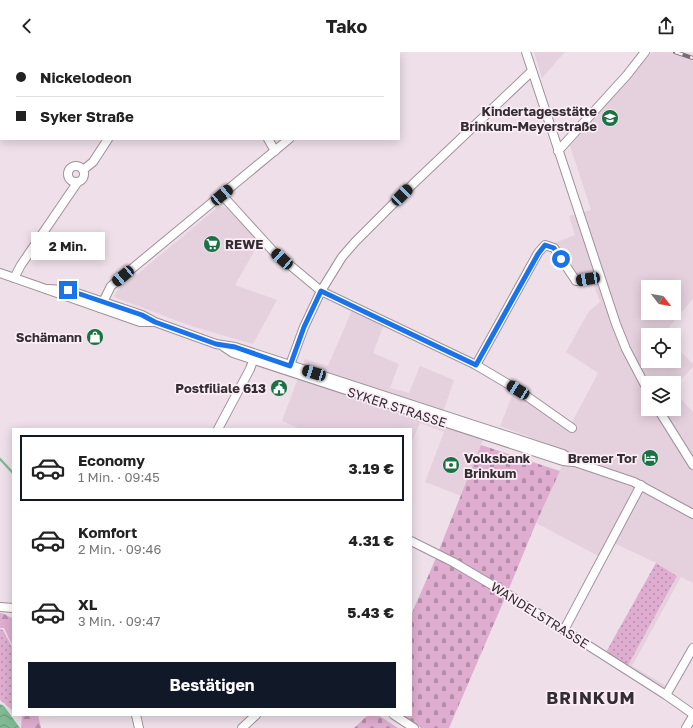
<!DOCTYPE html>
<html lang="de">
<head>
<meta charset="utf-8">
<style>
	body { margin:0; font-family:"Golos Text",sans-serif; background:#f6f6f6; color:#222; height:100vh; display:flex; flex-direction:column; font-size:15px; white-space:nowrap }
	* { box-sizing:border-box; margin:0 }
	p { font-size:13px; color:#767676 }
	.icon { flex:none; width:22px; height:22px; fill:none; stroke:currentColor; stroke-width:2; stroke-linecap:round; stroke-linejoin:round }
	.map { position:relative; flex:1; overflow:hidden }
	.panel { position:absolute; left:12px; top:376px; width:400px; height:288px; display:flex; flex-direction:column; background:#fff; border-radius:0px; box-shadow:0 2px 10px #0003 }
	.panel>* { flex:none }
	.hud { position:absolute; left:0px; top:0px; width:400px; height:88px; box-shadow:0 2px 10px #0003; display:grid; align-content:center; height:88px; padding:0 16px; background:#fff }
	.needle { width:26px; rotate:121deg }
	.controls { position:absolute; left:641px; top:228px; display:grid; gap:8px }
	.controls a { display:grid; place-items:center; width:40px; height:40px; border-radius:0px; background:#fff; box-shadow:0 2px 10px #0003; font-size:20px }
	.end { position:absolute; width:18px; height:18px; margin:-9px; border:5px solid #1a73e8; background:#fff; box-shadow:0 0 0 2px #fff }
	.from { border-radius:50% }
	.bubble { position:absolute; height:28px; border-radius:0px; background:#fff; box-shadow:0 2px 10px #0003; font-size:13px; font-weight:700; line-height:28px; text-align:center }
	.car { position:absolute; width:12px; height:24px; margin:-12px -6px; border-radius:5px; box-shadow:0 0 3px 1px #0007; background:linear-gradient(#222 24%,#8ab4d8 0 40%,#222 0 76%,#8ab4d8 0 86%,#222 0) }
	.hud b { display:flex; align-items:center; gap:14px; height:38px; font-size:15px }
	.hud b+b { border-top:1px solid #e0e0e0 }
	.hud i { width:10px; height:10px; background:#222 }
	ul { padding:7px 0 0; list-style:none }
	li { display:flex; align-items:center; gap:12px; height:66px; margin:0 8px 6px; padding:0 8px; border:2px solid transparent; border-radius:0px }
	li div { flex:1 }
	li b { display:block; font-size:15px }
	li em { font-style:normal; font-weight:700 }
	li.active { border-color:#111827 }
	li>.icon { width:36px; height:36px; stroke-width:1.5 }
	.button { display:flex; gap:8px; margin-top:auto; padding:8px 16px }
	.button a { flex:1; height:46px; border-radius:0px; background:#111827; color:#fff; font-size:16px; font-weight:700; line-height:46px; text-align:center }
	header { display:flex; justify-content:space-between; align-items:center; height:52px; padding:0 16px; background:#fff; font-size:18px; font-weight:700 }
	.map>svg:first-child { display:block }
	.built { fill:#e5d1de; fill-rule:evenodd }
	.grass { fill:url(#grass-dots) }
	.forest { fill:url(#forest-firs) }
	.cemetery { fill:url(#cemetery-stones) }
	.water { fill:url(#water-waves) }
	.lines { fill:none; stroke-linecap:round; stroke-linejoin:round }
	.stream { stroke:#80b993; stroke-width:2.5 }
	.minor-casing { stroke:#9f919a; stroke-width:10 }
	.minor { stroke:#fff; stroke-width:8 }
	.rail-casing { stroke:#776e74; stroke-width:4 }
	.rail { stroke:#fbecf6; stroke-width:2.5; stroke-dasharray:8; stroke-linecap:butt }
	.route { stroke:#1a73e8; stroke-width:5 }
	.labels { text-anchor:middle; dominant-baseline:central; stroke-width:3.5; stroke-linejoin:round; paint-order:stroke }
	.poi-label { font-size:13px; font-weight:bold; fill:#332e31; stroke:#fbecf6; text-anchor:end }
	.street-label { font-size:13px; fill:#332e31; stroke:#fbecf6 }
	.district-label { font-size:17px; font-weight:bold; letter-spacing:1px; fill:#332e31; stroke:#fbecf6 }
</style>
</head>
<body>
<header><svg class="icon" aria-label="back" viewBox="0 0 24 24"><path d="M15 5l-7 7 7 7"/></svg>Tako<svg class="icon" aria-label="share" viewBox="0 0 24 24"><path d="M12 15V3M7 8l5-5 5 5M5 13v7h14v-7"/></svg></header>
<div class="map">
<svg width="693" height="676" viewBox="0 0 693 676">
	<defs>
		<pattern id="grass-dots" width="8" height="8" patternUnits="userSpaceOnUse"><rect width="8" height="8" fill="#dfadcf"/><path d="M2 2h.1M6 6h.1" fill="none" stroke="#b58da9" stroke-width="1.8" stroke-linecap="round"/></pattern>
		<pattern id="forest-firs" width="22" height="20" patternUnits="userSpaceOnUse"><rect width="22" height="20" fill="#dfadcf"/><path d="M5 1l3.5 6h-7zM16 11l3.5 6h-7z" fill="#b58da9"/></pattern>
		<pattern id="cemetery-stones" width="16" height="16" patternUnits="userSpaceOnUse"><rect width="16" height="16" fill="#dfadcf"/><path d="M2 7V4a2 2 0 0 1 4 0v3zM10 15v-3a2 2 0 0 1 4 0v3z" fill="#b58da9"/></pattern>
		<pattern id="water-waves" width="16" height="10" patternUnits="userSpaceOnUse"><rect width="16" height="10" fill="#80b993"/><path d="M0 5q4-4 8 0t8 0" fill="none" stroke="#699779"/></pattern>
	</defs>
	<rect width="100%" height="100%" fill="#eedfe9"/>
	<g class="built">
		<path d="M534 0H565L542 26Z"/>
		<path d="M652 0H682L693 4V247L663 282V283H648V309H674V293L693 312V315L674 335V331H648V357H674V339L693 360V531L681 525 632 614 667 634 693 589V598L668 641 627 615 677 524 656 511 612 490 604 507 536 471 560 419 567 399 500 374 514 339 569 376 598 321 566 300 589 259 600 250 590 222 575 226 554 191 575 183 569 164 591 158 570 94ZM648 235H674V261H648Z"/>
		<path d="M218 155H224L230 158 259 191 235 233 277 248 253 292 191 274 114 245 116 240Z"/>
		<path d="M352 258 384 272 373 301 399 312 390 336 409 341 420 314 454 328 443 360 488 375 461 444 425 430 444 380 420 371 411 392V377H301L282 369 305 307 328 314Z"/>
	</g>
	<g class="grass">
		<path d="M656 511 677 524 627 615 605 602Z"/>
		<path d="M0 577 3 578 13 597V659L0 648Z"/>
	</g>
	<g class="forest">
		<path d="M0 561C5 561 8 565 13 566V595L4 576H0Z"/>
		<path d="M22 663H38L41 676H21Z"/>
	</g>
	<g class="cemetery">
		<path d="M481 393 560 419 536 471 508 539 439 498Z"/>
		<path d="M436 506 474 527 505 546 449 676H422L402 663H411V563Z"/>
		<path d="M368 663H378L398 676H354Z"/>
	</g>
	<path class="water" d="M0 652 4 654 20 676H0Z"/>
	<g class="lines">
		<path class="stream" d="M0 407 13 421"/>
		<g class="minor-casing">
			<g id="minor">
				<path d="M215 0 216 1"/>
				<path d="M526 0 616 272 626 297 648 339"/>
				<path d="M168 1V0"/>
				<path d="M393 1 394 0"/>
				<path d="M0 10 1 6"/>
				<path d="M268 87 275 99"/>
				<path d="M558 99 627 23 645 0"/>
				<circle cx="76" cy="122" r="8"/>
				<path d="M83 118 93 110 108 87"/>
				<path d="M222 143 273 199 321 239 476 313 518 338 572 376"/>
				<path d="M0 221 140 270H153"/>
				<path d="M14 226 21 213 77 131"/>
				<path d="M47 237 68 238 142 263 155 270 216 292 235 295 563 402 575 410 634 430 693 462"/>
				<path d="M100 256 111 234 289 87"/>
				<path d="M224 295 233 301 563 409 573 410"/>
				<path d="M290 313 304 275 321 239 342 205 355 190 413 132 532 19"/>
				<path d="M476 313 538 201 545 193 554 196 576 229 600 225"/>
				<path d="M658 357 693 413"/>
				<path d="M218 377 250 317 255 303"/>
				<path d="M411 489 453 510 509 543 666 643 693 662"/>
				<path d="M0 555 13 556"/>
				<path d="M564 578 641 433"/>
				<path d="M666 643 693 596"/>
				<path d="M136 663 139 676"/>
				<path d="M394 663 414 676"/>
				<path d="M242 676 256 663"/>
				<path d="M686 676 693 664"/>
			</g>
		</g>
		<use href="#minor" class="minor"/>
		<g class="rail-casing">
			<path id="rail" d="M675 0 693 6"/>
		</g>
		<use href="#rail" class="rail"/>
	</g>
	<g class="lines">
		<path class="route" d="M68 238 142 263 155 270 216 292 235 295 290 314 304 275 321 239 476 313 538 202 545 193 554 196 561 207"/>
	</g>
	<defs>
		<g id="school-disc" transform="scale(0.9)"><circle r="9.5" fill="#1c7144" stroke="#fbecf6"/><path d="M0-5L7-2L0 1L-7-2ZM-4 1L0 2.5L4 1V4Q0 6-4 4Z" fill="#fff"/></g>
		<g id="supermarket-disc" transform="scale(0.9)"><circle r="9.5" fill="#1c7144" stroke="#fbecf6"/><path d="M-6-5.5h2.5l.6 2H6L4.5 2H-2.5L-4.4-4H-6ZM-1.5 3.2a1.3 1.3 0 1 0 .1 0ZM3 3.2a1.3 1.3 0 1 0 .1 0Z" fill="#fff"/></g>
		<g id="shop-disc" transform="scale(0.9)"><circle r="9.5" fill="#1c7144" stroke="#fbecf6"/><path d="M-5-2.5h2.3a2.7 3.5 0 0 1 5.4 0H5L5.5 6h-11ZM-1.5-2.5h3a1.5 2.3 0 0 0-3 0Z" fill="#fff"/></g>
		<g id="civic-disc" transform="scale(0.9)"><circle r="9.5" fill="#1c7144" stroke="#fbecf6"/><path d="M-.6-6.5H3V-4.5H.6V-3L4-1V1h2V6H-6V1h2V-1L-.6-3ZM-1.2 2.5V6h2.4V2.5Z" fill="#fff"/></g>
		<g id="hotel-disc" transform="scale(0.9)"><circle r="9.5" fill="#1c7144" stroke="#fbecf6"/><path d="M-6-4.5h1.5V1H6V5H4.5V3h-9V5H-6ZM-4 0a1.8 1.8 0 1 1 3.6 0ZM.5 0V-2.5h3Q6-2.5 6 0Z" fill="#fff"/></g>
		<g id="bank-disc" transform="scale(0.9)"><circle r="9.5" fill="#1c7144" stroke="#fbecf6"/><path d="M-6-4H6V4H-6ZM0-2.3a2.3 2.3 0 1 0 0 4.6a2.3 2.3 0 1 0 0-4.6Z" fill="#fff"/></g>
	</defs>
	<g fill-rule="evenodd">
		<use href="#school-disc" x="610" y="66"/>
		<use href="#supermarket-disc" x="212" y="192"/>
		<use href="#shop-disc" x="95" y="285"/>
		<use href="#civic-disc" x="279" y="336"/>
		<use href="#hotel-disc" x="650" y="406"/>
		<use href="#bank-disc" x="451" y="413"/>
	</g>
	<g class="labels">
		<g class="poi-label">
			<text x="597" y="59">Kindertagesstätte<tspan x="597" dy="15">Brinkum-Meyerstraße</tspan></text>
			<text x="225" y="192" text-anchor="start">REWE</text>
			<text x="82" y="285">Schämann</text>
			<text x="266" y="336">Postfiliale 613</text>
			<text x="464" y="406" text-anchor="start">Volksbank<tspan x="464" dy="15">Brinkum</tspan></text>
			<text x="637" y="406">Bremer Tor</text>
		</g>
		<g class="street-label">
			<text transform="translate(397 355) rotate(18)">SYKER STRASSE</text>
			<text transform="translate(540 563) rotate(32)">WANDELSTRASSE</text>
		</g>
		<g class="district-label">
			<text x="591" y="645">BRINKUM</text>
		</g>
	</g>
</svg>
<div class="controls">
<a><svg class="needle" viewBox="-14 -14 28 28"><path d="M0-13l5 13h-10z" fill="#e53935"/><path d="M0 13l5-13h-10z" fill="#767676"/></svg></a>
<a><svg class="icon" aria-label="locate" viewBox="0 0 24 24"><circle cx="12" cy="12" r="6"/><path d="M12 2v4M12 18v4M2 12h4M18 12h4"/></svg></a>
<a><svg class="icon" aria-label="layers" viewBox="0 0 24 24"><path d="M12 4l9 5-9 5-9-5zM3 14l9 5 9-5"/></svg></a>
</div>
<i class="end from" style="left:561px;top:207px"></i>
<i class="end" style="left:68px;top:238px"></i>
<div class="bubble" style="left:31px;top:180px;width:74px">2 Min.</div>
<i class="car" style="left:222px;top:143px;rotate:50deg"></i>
<i class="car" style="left:402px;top:143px;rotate:45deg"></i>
<i class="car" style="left:282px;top:207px;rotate:312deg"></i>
<i class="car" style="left:123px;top:224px;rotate:230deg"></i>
<i class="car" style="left:588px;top:227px;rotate:260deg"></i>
<i class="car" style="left:314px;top:321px;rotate:287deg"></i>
<i class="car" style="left:518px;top:338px;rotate:302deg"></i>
<div class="hud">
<b><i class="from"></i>Nickelodeon</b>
<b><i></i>Syker Straße</b>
</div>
<section class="panel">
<ul>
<li class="active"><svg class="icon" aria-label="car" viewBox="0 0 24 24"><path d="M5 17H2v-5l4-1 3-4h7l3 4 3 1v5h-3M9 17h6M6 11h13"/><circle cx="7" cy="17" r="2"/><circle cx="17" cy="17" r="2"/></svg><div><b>Economy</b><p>1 Min. · 09:45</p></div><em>3.19 €</em></li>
<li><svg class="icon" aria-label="car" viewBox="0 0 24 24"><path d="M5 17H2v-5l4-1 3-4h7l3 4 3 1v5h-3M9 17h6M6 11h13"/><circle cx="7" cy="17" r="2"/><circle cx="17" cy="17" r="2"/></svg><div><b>Komfort</b><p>2 Min. · 09:46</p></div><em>4.31 €</em></li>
<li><svg class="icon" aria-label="car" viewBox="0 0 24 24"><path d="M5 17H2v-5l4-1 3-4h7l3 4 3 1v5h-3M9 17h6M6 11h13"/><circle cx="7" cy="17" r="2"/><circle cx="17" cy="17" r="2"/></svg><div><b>XL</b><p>3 Min. · 09:47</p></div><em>5.43 €</em></li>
</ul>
<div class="button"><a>Bestätigen</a></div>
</section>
</div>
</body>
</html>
